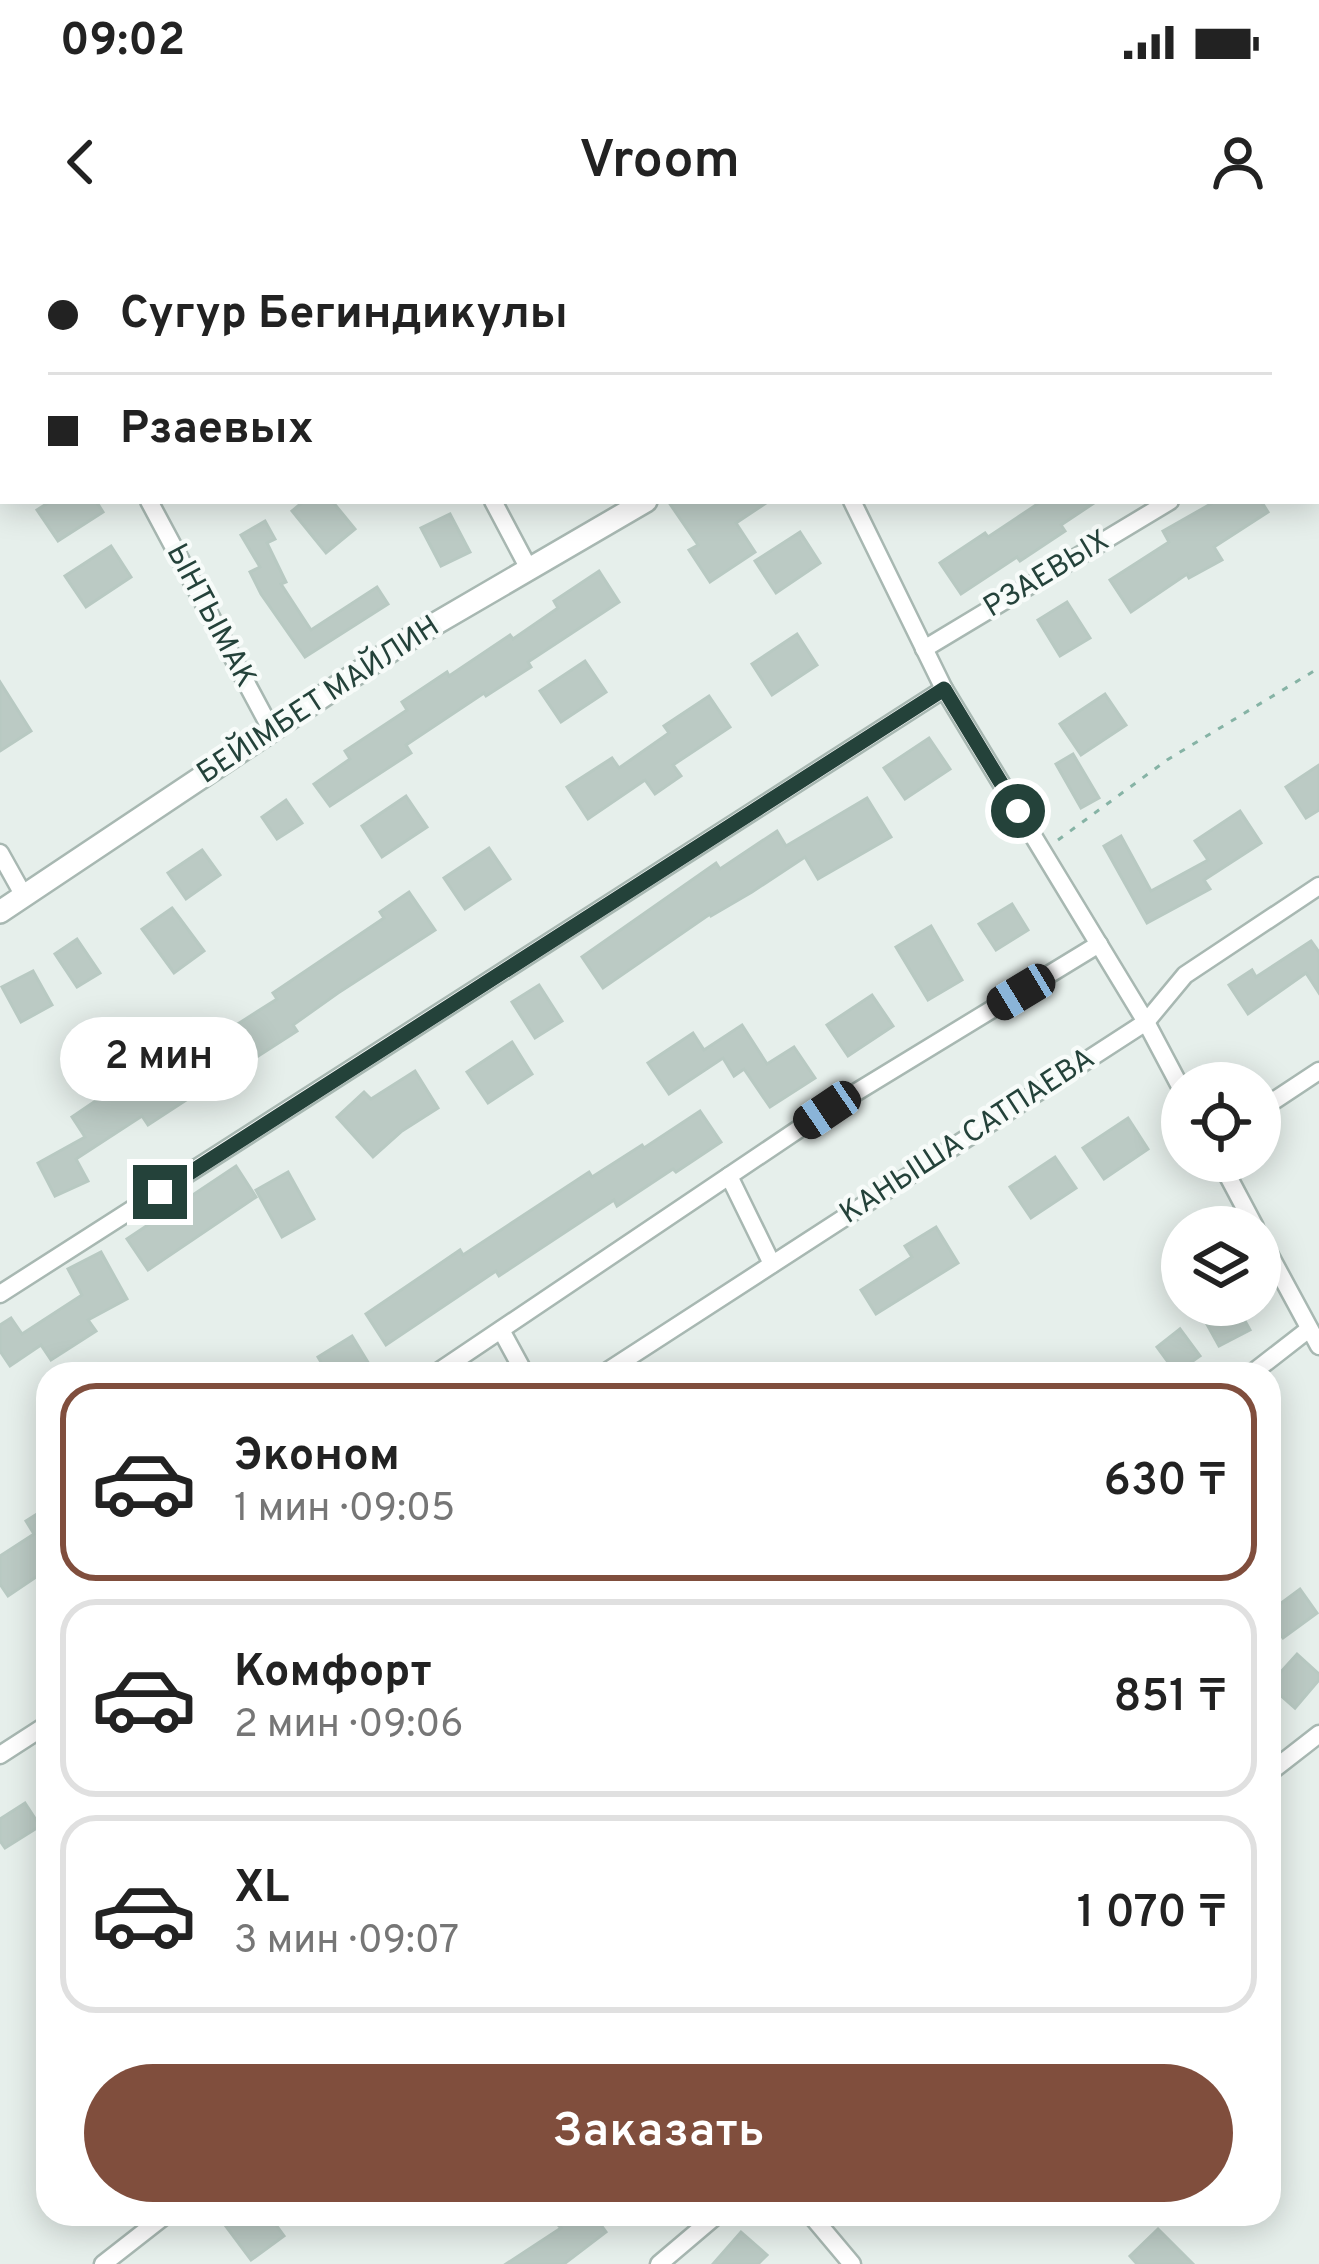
<!DOCTYPE html>
<html lang="ru">
<head>
<meta charset="utf-8">
<style>
	body { margin:0; font-family:Overpass,sans-serif; background:#f6f6f6; color:#222; height:100vh; display:flex; flex-direction:column; font-size:45px; white-space:nowrap }
	* { box-sizing:border-box; margin:0 }
	p { font-size:39px; color:#767676 }
	.icon { flex:none; width:66px; height:66px; fill:none; stroke:currentColor; stroke-width:2; stroke-linecap:round; stroke-linejoin:round }
	.map { position:relative; flex:1; overflow:hidden }
	.details { position:absolute; left:36px; top:1122px; width:1245px; height:864px; display:flex; flex-direction:column; background:#fff; border-radius:36px; box-shadow:0 6px 30px #0003 }
	.details>* { flex:none }
	.top-card { position:absolute; left:0px; top:0px; width:1320px; height:264px; box-shadow:0 6px 30px #0003; display:grid; align-content:center; height:264px; padding:0 48px; background:#fff }
	.tools { position:absolute; left:1161px; top:822px; display:grid; gap:24px }
	.tools a { display:grid; place-items:center; width:120px; height:120px; border-radius:50%; background:#fff; box-shadow:0 6px 30px #0003; font-size:60px }
	.end { position:absolute; width:54px; height:54px; margin:-27px; border:15px solid #24423a; background:#fff; box-shadow:0 0 0 6px #fff }
	.from { border-radius:50% }
	.bubble { position:absolute; height:84px; border-radius:42px; background:#fff; box-shadow:0 6px 30px #0003; font-size:39px; font-weight:600; line-height:84px; text-align:center }
	.car { position:absolute; width:36px; height:72px; margin:-36px -18px; border-radius:15px; box-shadow:0 0 9px 3px #0007; background:linear-gradient(#222 24%,#8ab4d8 0 40%,#222 0 76%,#8ab4d8 0 86%,#222 0) }
	.top-card b { display:flex; align-items:center; gap:42px; height:114px; font-size:45px }
	.top-card b+b { border-top:3px solid #e0e0e0 }
	.top-card i { width:30px; height:30px; background:#222 }
	ul { padding:21px 0 0; list-style:none }
	li { display:flex; align-items:center; gap:36px; height:198px; margin:0 24px 18px; padding:0 24px; border:6px solid #e0e0e0; border-radius:36px }
	li div { flex:1 }
	li b { display:block; font-size:45px }
	li em { font-style:normal; font-weight:600 }
	li.current { border-color:#804e3d }
	li>.icon { width:108px; height:108px; stroke-width:1.5 }
	.primary-button { display:flex; gap:24px; margin-top:auto; padding:24px 48px }
	.primary-button a { flex:1; height:138px; border-radius:72px; background:#804e3d; color:#fff; font-size:48px; font-weight:600; line-height:138px; text-align:center }
	.status { display:flex; justify-content:space-between; align-items:center; height:84px; padding:0 60px; background:#fff; direction:ltr }
	.status svg { height:33px; fill:currentColor }
	header { display:flex; justify-content:space-between; align-items:center; height:156px; padding:0 48px; background:#fff; font-size:54px; font-weight:600 }
	.map>svg:first-child { display:block }
	.building { fill:#bbcac4; stroke:#b8c9c2; stroke-width:3 }
	.lines { fill:none; stroke-linecap:round; stroke-linejoin:round }
	.minor-casing { stroke:#a8b8b2; stroke-width:21 }
	.tertiary-casing { stroke:#a8b8b2; stroke-width:26 }
	.path { stroke:#86b3a5; stroke-width:3; stroke-dasharray:6 9; stroke-linecap:butt }
	.minor { stroke:#fff; stroke-width:16 }
	.tertiary { stroke:#fff; stroke-width:21 }
	.route { stroke:#24423a; stroke-width:15 }
	.labels { text-anchor:middle; dominant-baseline:central; stroke-width:9; stroke-linejoin:round; paint-order:stroke }
	.street-label { font-size:30px; fill:#24423a; stroke:#f7fbf9 }
</style>
</head>
<body>
<div class="status"><b>09:02</b><svg viewBox="0 0 49 12"><path d="M0 12V9h3v3zM5 12V6h3v6zM10 12V3h3v9zM15 12V0h3v12zM26 1h20v11H26zM47 4h2v5h-2z"/></svg></div>
<header><svg class="icon" aria-label="back" viewBox="0 0 24 24"><path d="M15 5l-7 7 7 7"/></svg>Vroom<svg class="icon" aria-label="person" viewBox="0 0 24 24"><circle cx="12" cy="8" r="4"/><path d="M4 21q1-7 8-7t8 7"/></svg></header>
<div class="map">
<svg width="1319" height="2024" viewBox="0 0 1319 2024">
	<rect width="100%" height="100%" fill="#e6efeb"/>
	<g class="building">
		<path d="M51 261H96L103 272 58 301 37 270Z"/>
		<path d="M304 261H332L355 289 326 313 292 271Z"/>
		<path d="M668 261H769L736 283 755 312 710 342 689 310 698 305Z"/>
		<path d="M1042 261H1097L1061 285 1065 291 1020 321 1017 317 961 354 940 323 985 293 988 297Z"/>
		<path d="M1216 261H1261L1268 272 1214 307 1222 320 1189 338 1187 334 1131 372 1110 340 1169 302 1163 291Z"/>
		<path d="M450 274 470 312 441 326 421 288Z"/>
		<path d="M265 281 275 299 267 303 286 342 281 344 311 390 377 347 388 364 305 417 261 354 250 332 260 327 241 295Z"/>
		<path d="M800 292 820 323 776 353 755 321Z"/>
		<path d="M111 306 131 337 86 367 65 336Z"/>
		<path d="M599 331 619 362 528 422 531 427 486 456 484 453 406 505 411 513 330 566 314 544 350 519 345 511 407 470 402 462 447 432 449 436 510 395 513 399 558 368 554 361Z"/>
		<path d="M1067 362 1090 398 1060 416 1038 380Z"/>
		<path d="M797 394 817 425 772 455 752 424Z"/>
		<path d="M585 421 606 452 561 482 540 451Z"/>
		<path d="M0 442 31 491 0 511Z"/>
		<path d="M1105 454 1126 485 1081 515 1060 484Z"/>
		<path d="M709 456 730 487 673 525 681 536 655 554 645 540 588 579 567 547 612 518 619 528 669 493 664 486Z"/>
		<path d="M929 498 950 529 905 559 884 528Z"/>
		<path d="M1073 514 1099 558 1081 568 1056 524Z"/>
		<path d="M1319 525V570L1306 578 1286 547Z"/>
		<path d="M406 556 427 587 382 617 362 586Z"/>
		<path d="M867 558 891 597 818 639 805 617 752 652 711 676 710 674 603 748 582 717 716 623 720 629 777 591 786 606Z"/>
		<path d="M286 560 302 583 277 599 262 577Z"/>
		<path d="M1240 571 1261 603 1204 640 1210 649 1147 683 1104 606 1121 596 1151 651 1208 620 1195 601Z"/>
		<path d="M489 608 510 639 465 669 444 638Z"/>
		<path d="M202 610 220 635 186 659 168 633Z"/>
		<path d="M409 652 435 690 338 753 293 785 297 791 201 853 200 851 148 885 142 876 76 919 88 941 55 956 38 923 85 897 72 877 116 847 123 857 277 759 273 753 384 678 380 672Z"/>
		<path d="M1012 664 1028 690 996 710 979 684Z"/>
		<path d="M172 668 204 711 174 733 142 689Z"/>
		<path d="M931 686 962 740 928 760 896 707Z"/>
		<path d="M77 699 100 733 77 747 55 714Z"/>
		<path d="M1311 701 1319 712V753L1306 733 1248 774 1229 745 1252 730 1256 737Z"/>
		<path d="M33 731 52 765 21 782 2 747Z"/>
		<path d="M539 745 562 781 535 798 512 762Z"/>
		<path d="M872 755 893 786 848 816 827 785Z"/>
		<path d="M742 785 767 824 794 807 815 838 770 867 744 829 734 836 723 818 669 854 648 823 693 793 704 810Z"/>
		<path d="M512 802 532 834 488 863 467 832Z"/>
		<path d="M415 831 438 868 402 891 373 917 337 877 364 852 371 859Z"/>
		<path d="M700 871 721 902 676 932 673 929 617 966 614 960 499 1036 496 1031 386 1105 366 1074 460 1010 463 1015 589 932 592 937 642 905 644 908Z"/>
		<path d="M1128 878 1148 909 1104 939 1083 908Z"/>
		<path d="M1055 917 1076 948 1031 978 1010 947Z"/>
		<path d="M236 926 256 957 148 1030 127 999Z"/>
		<path d="M288 932 314 979 282 997 256 950Z"/>
		<path d="M936 987 958 1023 876 1074 861 1050 912 1017 905 1006Z"/>
		<path d="M101 1012 127 1059 88 1080 96 1091 51 1120 41 1105 10 1126 0 1111V1085L11 1078 22 1094 82 1055 68 1029Z"/>
		<path d="M1226 1065H1236L1250 1090 1219 1106 1203 1077Z"/>
		<path d="M1180 1089 1200 1116 1176 1133 1157 1107Z"/>
		<path d="M352 1096 369 1124 352 1134H328L318 1117Z"/>
		<path d="M48 1267V1329L8 1356 0 1344V1316L34 1294 26 1281Z"/>
		<path d="M1300 1349 1317 1373 1283 1398 1269 1380V1372Z"/>
		<path d="M1297 1414 1319 1434V1440L1295 1468 1269 1445Z"/>
		<path d="M25 1563 40 1586 5 1608 0 1601V1579Z"/>
		<path d="M240 1974H268L284 1996 251 2020 225 1985Z"/>
		<path d="M570 1974H593L606 1992 564 2024H506L561 1988 557 1984Z"/>
		<path d="M1158 1989 1193 2024H1137L1130 2016Z"/>
		<path d="M741 1992 767 2015 758 2024H713Z"/>
	</g>
	<g class="lines">
		<g class="minor-casing">
			<g id="minor">
				<path d="M9 0 11 3"/>
				<path d="M355 0 357 3"/>
				<path d="M714 0 716 3"/>
				<path d="M1317 172 1319 171"/>
				<path d="M149 261 272 491"/>
				<path d="M493 261 529 329"/>
				<path d="M852 261 944 449 1146 782 1182 850"/>
				<path d="M924 409 1170 261"/>
				<path d="M0 613 24 656"/>
				<path d="M1260 870 1319 831"/>
				<path d="M1220 921 1255 987"/>
				<path d="M729 936 772 1024"/>
				<path d="M1260 997 1319 1106"/>
				<path d="M0 1054 944 449"/>
				<path d="M501 1090 525 1134"/>
				<path d="M435 1134 827 870 1099 704"/>
				<path d="M603 1134 1146 782 1185 735 1319 646"/>
				<path d="M1251 1134 1309 1089"/>
				<path d="M0 1515 48 1484"/>
				<path d="M1269 1533 1319 1494"/>
				<path d="M810 1974 852 2024"/>
				<path d="M103 2024 167 1974"/>
				<path d="M659 2024 718 1974"/>
			</g>
		</g>
		<g class="tertiary-casing">
			<g id="tertiary">
				<path d="M1053 3 1057 0"/>
				<path d="M0 672 404 402 646 261"/>
			</g>
		</g>
		<path class="path" d="M1058 600 1167 520 1319 428"/>
		<use href="#minor" class="minor"/>
		<use href="#tertiary" class="tertiary"/>
	</g>
	<g class="lines">
		<path class="route" d="M160 952 944 449 1018 571"/>
	</g>
	<g class="labels">
		<g class="street-label">
			<text transform="translate(1047 335) rotate(-31)">РЗАЕВЫХ</text>
			<text transform="translate(210 376) rotate(62)">ЫНТЫМАК</text>
			<text transform="translate(319 461) rotate(-33)">БЕЙІМБЕТ МАЙЛИН</text>
			<text transform="translate(968 897) rotate(-33)">КАНЫША САТПАЕВА</text>
		</g>
	</g>
</svg>
<div class="tools">
<a><svg class="icon" aria-label="locate" viewBox="0 0 24 24"><circle cx="12" cy="12" r="6"/><path d="M12 2v4M12 18v4M2 12h4M18 12h4"/></svg></a>
<a><svg class="icon" aria-label="layers" viewBox="0 0 24 24"><path d="M12 4l9 5-9 5-9-5zM3 14l9 5 9-5"/></svg></a>
</div>
<i class="end from" style="left:1018px;top:571px"></i>
<i class="end" style="left:160px;top:952px"></i>
<div class="bubble" style="left:60px;top:777px;width:198px">2 мин</div>
<i class="car" style="left:1021px;top:752px;rotate:239deg"></i>
<i class="car" style="left:827px;top:870px;rotate:236deg"></i>
<div class="top-card">
<b><i class="from"></i>Сугур Бегиндикулы</b>
<b><i></i>Рзаевых</b>
</div>
<section class="details">
<ul>
<li class="current"><svg class="icon" aria-label="car" viewBox="0 0 24 24"><path d="M5 17H2v-5l4-1 3-4h7l3 4 3 1v5h-3M9 17h6M6 11h13"/><circle cx="7" cy="17" r="2"/><circle cx="17" cy="17" r="2"/></svg><div><b>Эконом</b><p>1 мин · 09:05</p></div><em>630 ₸</em></li>
<li><svg class="icon" aria-label="car" viewBox="0 0 24 24"><path d="M5 17H2v-5l4-1 3-4h7l3 4 3 1v5h-3M9 17h6M6 11h13"/><circle cx="7" cy="17" r="2"/><circle cx="17" cy="17" r="2"/></svg><div><b>Комфорт</b><p>2 мин · 09:06</p></div><em>851 ₸</em></li>
<li><svg class="icon" aria-label="car" viewBox="0 0 24 24"><path d="M5 17H2v-5l4-1 3-4h7l3 4 3 1v5h-3M9 17h6M6 11h13"/><circle cx="7" cy="17" r="2"/><circle cx="17" cy="17" r="2"/></svg><div><b>XL</b><p>3 мин · 09:07</p></div><em>1 070 ₸</em></li>
</ul>
<div class="primary-button"><a>Заказать</a></div>
</section>
</div>
</body>
</html>
